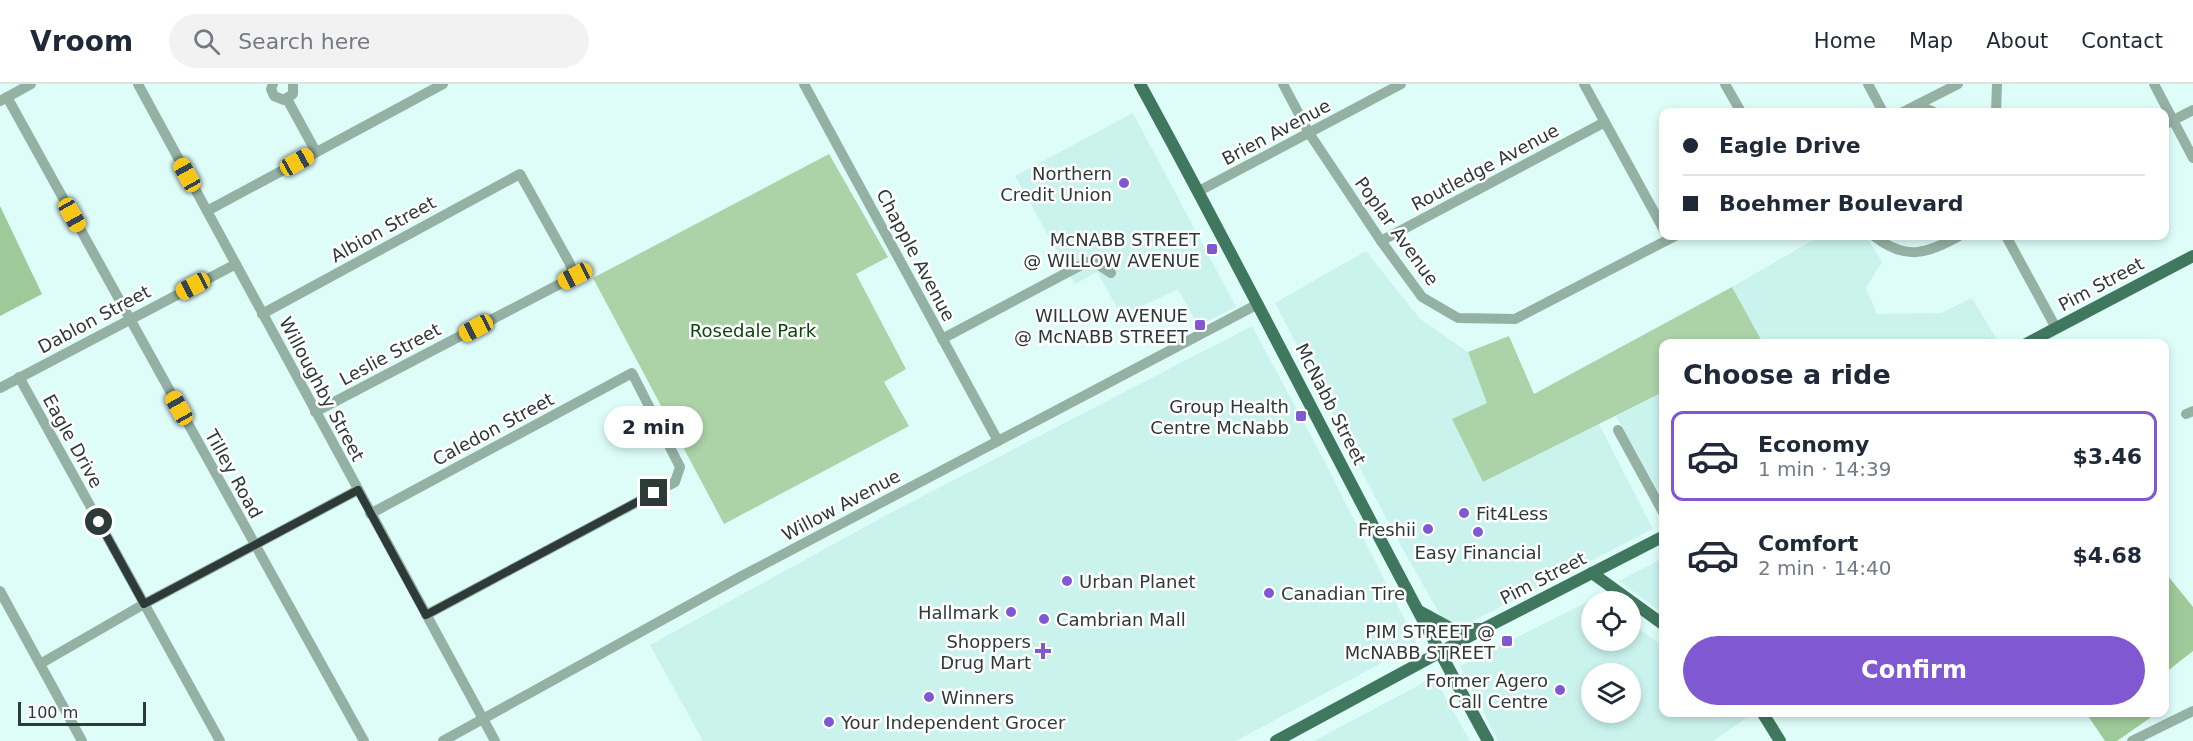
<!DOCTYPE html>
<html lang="en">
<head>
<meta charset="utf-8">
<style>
	body { margin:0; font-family:"DejaVu Sans",sans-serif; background:#f2f2f3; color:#1f2937; height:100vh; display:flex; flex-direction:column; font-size:22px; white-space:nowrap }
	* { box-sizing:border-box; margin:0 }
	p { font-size:20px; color:#747a83 }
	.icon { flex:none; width:33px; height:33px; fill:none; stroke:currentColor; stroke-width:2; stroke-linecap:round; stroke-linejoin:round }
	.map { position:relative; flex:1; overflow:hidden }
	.sheet { position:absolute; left:1659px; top:255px; width:510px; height:378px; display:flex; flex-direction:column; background:#fff; border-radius:12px; box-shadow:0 3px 9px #0003 }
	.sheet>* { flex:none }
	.guide { position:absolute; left:1659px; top:24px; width:510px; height:132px; border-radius:12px; box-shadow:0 3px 9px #0003; display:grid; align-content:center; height:132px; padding:0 24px; background:#fff }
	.buttons { position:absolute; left:1581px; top:507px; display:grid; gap:12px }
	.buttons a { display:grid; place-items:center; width:60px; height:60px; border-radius:50%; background:#fff; box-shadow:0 3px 9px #0003; font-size:30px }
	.scale { position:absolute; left:18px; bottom:15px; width:128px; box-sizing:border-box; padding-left:6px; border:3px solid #2e3a38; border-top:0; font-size:16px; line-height:21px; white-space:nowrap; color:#2e3a38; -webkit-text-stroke:4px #fff; paint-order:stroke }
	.end { position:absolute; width:27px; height:27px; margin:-14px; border:8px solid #2e3a38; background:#fff; box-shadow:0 0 0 3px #fff }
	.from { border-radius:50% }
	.bubble { position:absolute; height:42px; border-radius:21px; background:#fff; box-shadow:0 3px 9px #0003; font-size:20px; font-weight:600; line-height:42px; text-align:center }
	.car { position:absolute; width:18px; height:36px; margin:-18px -9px; border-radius:8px; box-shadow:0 0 4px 2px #0007; background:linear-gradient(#f5c518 24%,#345 0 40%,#f5c518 0 76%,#345 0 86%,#f5c518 0) }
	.guide b { display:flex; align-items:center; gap:21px; height:57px; font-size:22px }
	.guide b+b { border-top:2px solid #e0e1e3 }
	.guide i { width:15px; height:15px; background:#1f2937 }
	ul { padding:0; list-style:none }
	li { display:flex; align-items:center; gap:18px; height:90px; margin:0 12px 9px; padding:0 12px; border:3px solid transparent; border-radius:12px }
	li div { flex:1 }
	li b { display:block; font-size:22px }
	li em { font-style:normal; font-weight:600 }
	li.selected { border-color:#8058d1 }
	li>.icon { width:54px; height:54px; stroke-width:1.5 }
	h2 { padding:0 24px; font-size:27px; line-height:72px }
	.cta { display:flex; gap:12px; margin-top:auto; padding:12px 24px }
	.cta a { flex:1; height:69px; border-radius:36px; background:#8058d1; color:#fff; font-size:24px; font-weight:600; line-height:69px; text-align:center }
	header { display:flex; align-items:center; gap:36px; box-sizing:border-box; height:84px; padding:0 30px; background:#fff; border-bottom:2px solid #e0e1e3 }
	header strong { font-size:28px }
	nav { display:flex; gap:33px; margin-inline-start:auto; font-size:21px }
	.search { width:420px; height:54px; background:#f2f2f3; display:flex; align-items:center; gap:15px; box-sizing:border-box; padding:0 21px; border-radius:33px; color:#747a83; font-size:22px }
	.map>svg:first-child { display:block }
	.built { fill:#cbf3ee; fill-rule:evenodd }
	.green { fill:#acd2a8 }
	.forest { fill:#9eca9a }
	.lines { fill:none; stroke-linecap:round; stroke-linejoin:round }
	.minor { stroke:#94b1a3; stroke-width:10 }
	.major { stroke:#40775f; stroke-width:12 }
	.route { stroke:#2e3a38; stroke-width:8 }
	.poi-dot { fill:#8058d1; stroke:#fff; stroke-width:2 }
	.labels { text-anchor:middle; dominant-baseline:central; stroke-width:5; stroke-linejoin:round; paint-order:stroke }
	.street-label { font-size:18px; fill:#2e3a38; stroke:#fff }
	.poi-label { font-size:18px; fill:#2e3a38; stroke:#fff; text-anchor:end }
	.park-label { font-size:18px; fill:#084807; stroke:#fff }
</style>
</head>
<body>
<header>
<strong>Vroom</strong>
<div class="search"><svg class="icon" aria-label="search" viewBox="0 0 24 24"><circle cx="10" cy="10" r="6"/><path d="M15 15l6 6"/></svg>Search here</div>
<nav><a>Home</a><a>Map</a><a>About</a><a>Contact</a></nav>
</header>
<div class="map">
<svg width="2193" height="657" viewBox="0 0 2193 657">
	<rect width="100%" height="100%" fill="#defdf9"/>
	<g class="built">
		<path d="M1133 29 1236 223 1198 242 1178 205 1122 232 1097 188 1075 200 1015 92Z"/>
		<path d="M1820 152H1866L1882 178 1866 204 1877 230 1941 229 1972 214 1999 259H1761L1763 258 1732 203Z"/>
		<path d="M1366 167 1420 235 1468 268 1488 319 1452 335 1483 398 1599 340 1653 445 1467 540 1443 536 1391 444 1275 219Z"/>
		<path d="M1252 242 1324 376 1417 560 1236 657H703L650 561 890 429Z"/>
		<path d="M1663 308V415L1616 332Z"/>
		<path d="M1663 474V530L1619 497Z"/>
		<path d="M1595 514 1600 517 1592 518V556H1630L1631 539 1663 562 1664 628 1743 629 1748 633 1713 657H1498L1460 582ZM1592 590H1630V628H1592Z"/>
		<path d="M1434 593 1470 657H1314Z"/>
	</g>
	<g class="green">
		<path d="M829 70 888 173 856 190 906 285 884 298 909 342 724 440 593 194Z"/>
		<path d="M1732 203 1763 259 1664 260 1663 308 1483 398 1452 335 1487 319 1468 268 1509 252 1534 310Z"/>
	</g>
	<g class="forest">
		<path d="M0 122 42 210 0 232Z"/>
		<path d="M2164 487 2193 523V567L2165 589Z"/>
		<path d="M2086 629H2151L2150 634 2117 657H2105Z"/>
	</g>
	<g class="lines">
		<g class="minor">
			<path d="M138 0 495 657"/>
			<path d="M273 0 271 5 274 12 284 16 293 10V0"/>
			<path d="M804 0 998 357"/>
			<path d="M1283 0 1309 49 1381 157 1422 213 1458 234 1515 235 1675 152"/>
			<path d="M1584 0 1664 146"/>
			<path d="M1725 0 1741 28"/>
			<path d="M1868 0 1883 28"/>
			<path d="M2154 0 2193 74"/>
			<path d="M7 13 364 657"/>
			<path d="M287 15 316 68"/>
			<path d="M0 17 31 0"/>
			<path d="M1918 21 1934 28"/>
			<path d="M1903 28 1958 0"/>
			<path d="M1996 28 1997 0"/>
			<path d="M2164 41 2193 26"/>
			<path d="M1199 107 1401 0"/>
			<path d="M207 127 443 0"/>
			<path d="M1874 152C1906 177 1926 170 1959 152"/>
			<path d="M2006 152 2056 244"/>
			<path d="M1381 157 1605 38"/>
			<path d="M262 230 520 90 569 178 575 192 315 328"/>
			<path d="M942 255 1087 178 1096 179 1111 189"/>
			<path d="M19 293 220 657"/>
			<path d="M0 304 236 180"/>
			<path d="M2186 330 2193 327"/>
			<path d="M1618 346 1664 430"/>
			<path d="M370 430 632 289 680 383 675 398 426 531"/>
			<path d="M0 507 82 657"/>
			<path d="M40 580 144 520 358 406"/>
			<path d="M443 657 740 493 1258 220"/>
			<path d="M2132 657 2193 627"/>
		</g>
		<g class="major">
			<path d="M1140 0C1259 217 1369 440 1488 657"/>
			<path d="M2026 260 2193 172"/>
			<path d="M1592 489 1664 541"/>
			<path d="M1419 527 1452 545H1481"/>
			<path d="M1762 628 1780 657"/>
			<path d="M1276 657 1483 545 1664 452"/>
		</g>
	</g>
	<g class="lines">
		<path class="route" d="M99 438 144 520 358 406 426 531 654 409"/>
	</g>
	<g class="poi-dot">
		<circle cx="1124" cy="99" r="6"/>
		<rect x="1206" y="159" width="12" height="12" rx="3"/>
		<rect x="1194" y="235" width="12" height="12" rx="3"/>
		<rect x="1295" y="326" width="12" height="12" rx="3"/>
		<circle cx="1464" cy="429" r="6"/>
		<circle cx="1428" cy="445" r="6"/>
		<circle cx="1478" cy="448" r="6"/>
		<circle cx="1067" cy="497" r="6"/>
		<circle cx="1269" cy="509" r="6"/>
		<circle cx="1011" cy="528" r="6"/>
		<circle cx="1044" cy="535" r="6"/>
		<rect x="1501" y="551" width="12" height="12" rx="3"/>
		<path d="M1040 558h6v6h6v6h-6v6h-6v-6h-6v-6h6z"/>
		<circle cx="1560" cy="606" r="6"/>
		<circle cx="929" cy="613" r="6"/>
		<circle cx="829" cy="638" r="6"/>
	</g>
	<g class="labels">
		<g class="street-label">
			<text transform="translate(1276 48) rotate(-28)">Brien Avenue</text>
			<text transform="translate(1485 83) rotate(-28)">Routledge Avenue</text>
			<text transform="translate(383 145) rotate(-29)">Albion Street</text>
			<text transform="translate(1397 147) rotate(54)">Poplar Avenue</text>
			<text transform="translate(916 171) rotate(62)">Chapple Avenue</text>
			<text transform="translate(2101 200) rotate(-28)">Pim Street</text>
			<text transform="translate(94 235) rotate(-28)">Dablon Street</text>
			<text transform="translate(390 270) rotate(-28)">Leslie Street</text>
			<text transform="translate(322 305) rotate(62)">Willoughby Street</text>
			<text transform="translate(1331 320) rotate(63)">McNabb Street</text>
			<text transform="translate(493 345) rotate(-28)">Caledon Street</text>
			<text transform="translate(73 357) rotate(61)">Eagle Drive</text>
			<text transform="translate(234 390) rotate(61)">Tilley Road</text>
			<text transform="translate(841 421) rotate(-28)">Willow Avenue</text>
			<text transform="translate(1543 494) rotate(-27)">Pim Street</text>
		</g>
		<g class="poi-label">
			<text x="1112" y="89">Northern<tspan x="1112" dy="21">Credit Union</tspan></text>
			<text x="1200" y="155">McNABB STREET<tspan x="1200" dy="21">@ WILLOW AVENUE</tspan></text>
			<text x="1188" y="231">WILLOW AVENUE<tspan x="1188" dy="21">@ McNABB STREET</tspan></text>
			<text x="1289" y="322">Group Health<tspan x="1289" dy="21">Centre McNabb</tspan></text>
			<text x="1476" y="429" text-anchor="start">Fit4Less</text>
			<text x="1416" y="445">Freshii</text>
			<text x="1478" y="468" text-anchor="middle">Easy Financial</text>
			<text x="1079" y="497" text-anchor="start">Urban Planet</text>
			<text x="1281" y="509" text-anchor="start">Canadian Tire</text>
			<text x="999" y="528">Hallmark</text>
			<text x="1056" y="535" text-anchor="start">Cambrian Mall</text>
			<text x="1495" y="547">PIM STREET @<tspan x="1495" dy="21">McNABB STREET</tspan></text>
			<text x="1031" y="557">Shoppers<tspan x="1031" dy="21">Drug Mart</tspan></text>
			<text x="1548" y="596">Former Agero<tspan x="1548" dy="21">Call Centre</tspan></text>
			<text x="941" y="613" text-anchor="start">Winners</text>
			<text x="841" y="638" text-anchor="start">Your Independent Grocer</text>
		</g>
		<g class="park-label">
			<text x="753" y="246">Rosedale Park</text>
		</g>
	</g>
</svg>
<div class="buttons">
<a><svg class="icon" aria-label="locate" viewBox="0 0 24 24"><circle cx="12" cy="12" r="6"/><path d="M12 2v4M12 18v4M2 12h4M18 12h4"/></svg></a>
<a><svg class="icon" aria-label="layers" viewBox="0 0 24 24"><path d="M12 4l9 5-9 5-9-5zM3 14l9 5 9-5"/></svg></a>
</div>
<div class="scale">100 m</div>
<i class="end from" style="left:99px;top:438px"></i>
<i class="end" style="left:654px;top:409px"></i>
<div class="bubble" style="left:604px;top:322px;width:99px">2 min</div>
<i class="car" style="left:297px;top:78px;rotate:61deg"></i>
<i class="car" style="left:187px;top:91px;rotate:331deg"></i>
<i class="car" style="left:72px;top:131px;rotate:151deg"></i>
<i class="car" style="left:575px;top:192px;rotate:243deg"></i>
<i class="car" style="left:193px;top:202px;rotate:242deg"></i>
<i class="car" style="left:476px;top:244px;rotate:242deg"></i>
<i class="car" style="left:179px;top:324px;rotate:331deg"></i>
<div class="guide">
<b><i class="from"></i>Eagle Drive</b>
<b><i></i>Boehmer Boulevard</b>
</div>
<section class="sheet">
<h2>Choose a ride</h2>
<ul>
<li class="selected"><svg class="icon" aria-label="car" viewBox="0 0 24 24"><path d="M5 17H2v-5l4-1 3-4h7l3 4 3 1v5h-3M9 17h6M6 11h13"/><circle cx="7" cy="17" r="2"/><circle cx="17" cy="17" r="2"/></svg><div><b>Economy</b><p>1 min · 14:39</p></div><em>$3.46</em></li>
<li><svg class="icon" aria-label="car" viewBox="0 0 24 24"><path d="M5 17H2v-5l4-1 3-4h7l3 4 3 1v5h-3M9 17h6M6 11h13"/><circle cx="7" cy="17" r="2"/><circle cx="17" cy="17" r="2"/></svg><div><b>Comfort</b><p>2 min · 14:40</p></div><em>$4.68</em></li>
</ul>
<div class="cta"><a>Confirm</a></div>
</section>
</div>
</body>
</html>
